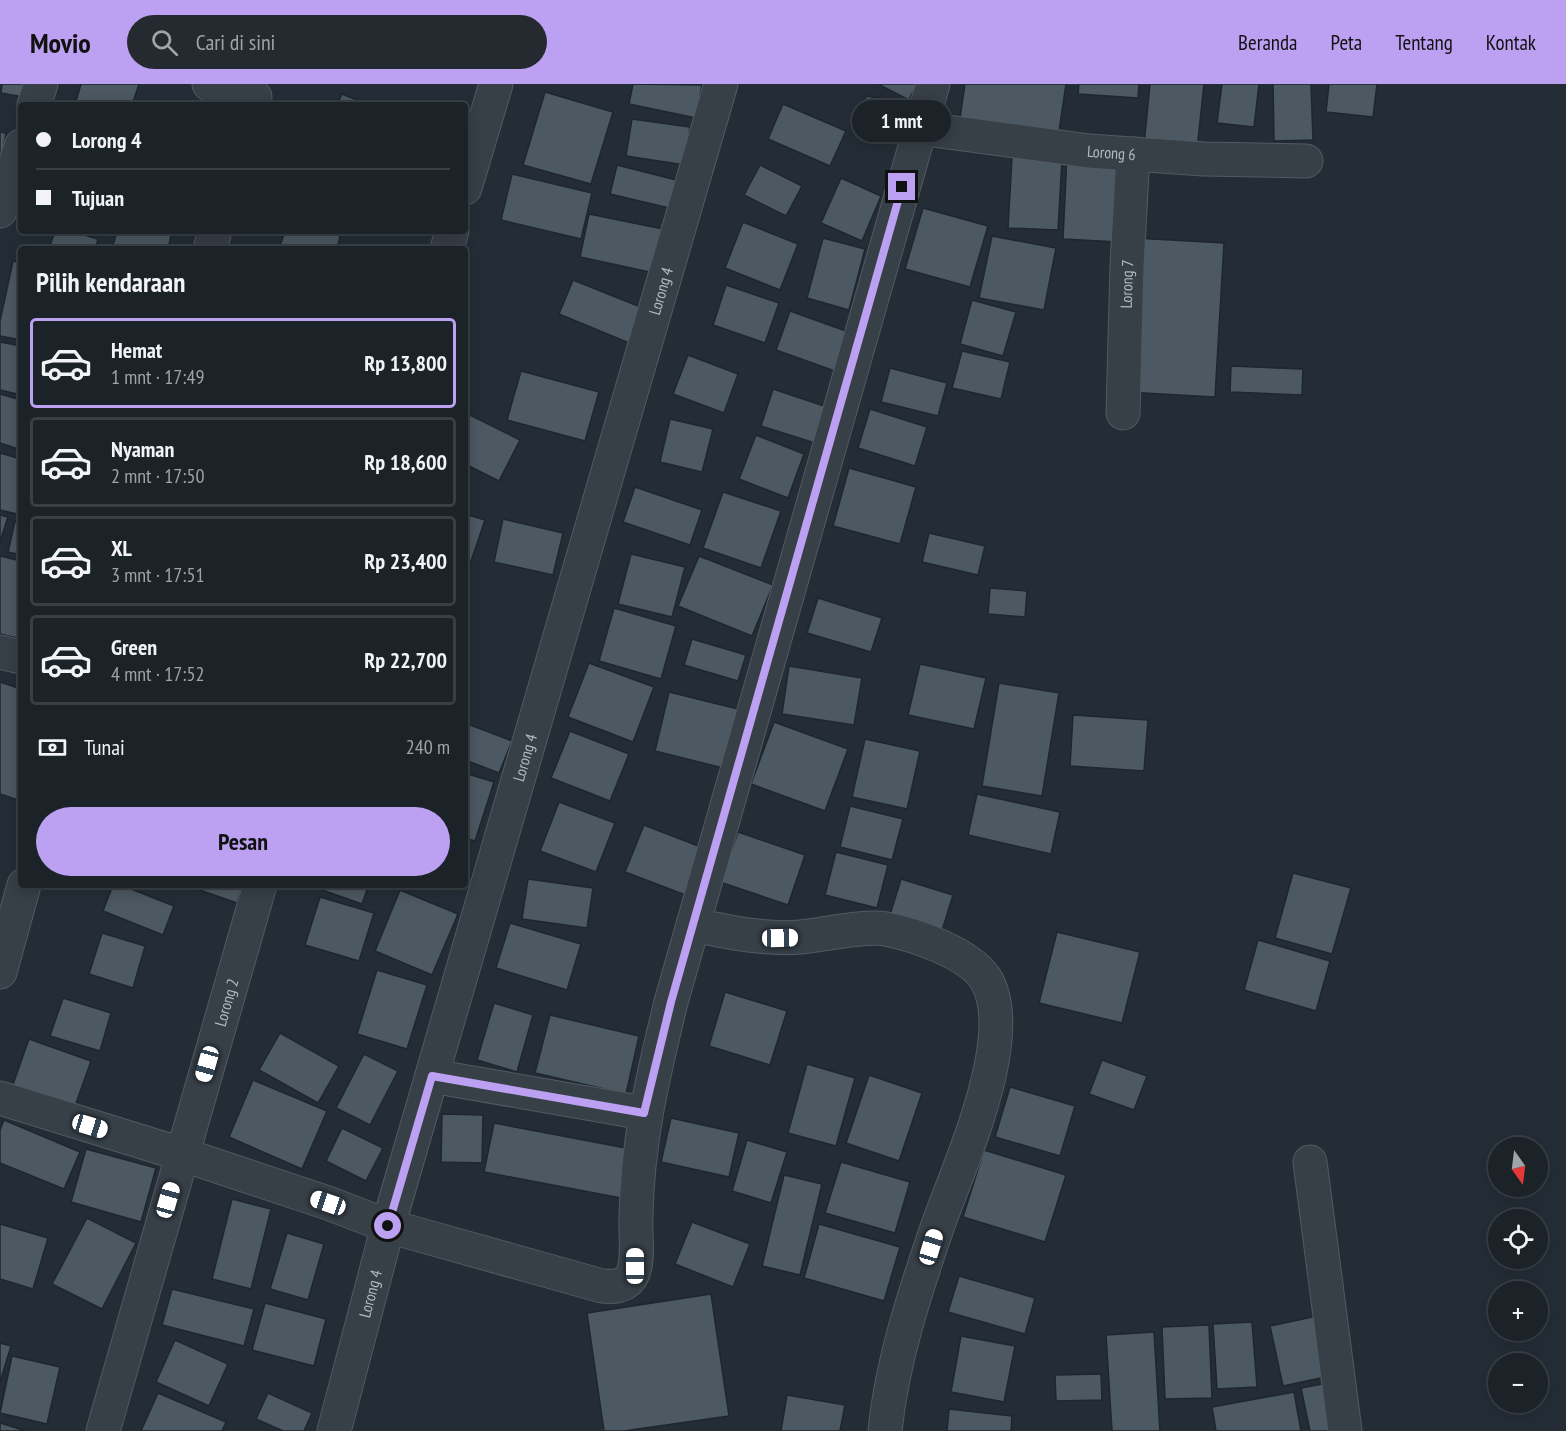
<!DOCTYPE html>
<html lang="id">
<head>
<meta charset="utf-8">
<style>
	body { margin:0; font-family:"PT Sans Narrow",sans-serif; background:#242a30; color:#f1f3f6; height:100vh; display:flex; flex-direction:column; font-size:22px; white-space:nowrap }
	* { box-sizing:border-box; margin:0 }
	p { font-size:20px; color:#a0a4a8 }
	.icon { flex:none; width:33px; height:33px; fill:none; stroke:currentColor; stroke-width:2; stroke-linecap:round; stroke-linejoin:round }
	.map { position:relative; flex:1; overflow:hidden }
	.panel { position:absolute; left:18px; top:162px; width:450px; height:642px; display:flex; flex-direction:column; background:#1b2228; border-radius:6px; box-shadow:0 3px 15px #0003,0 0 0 2px #393f45 }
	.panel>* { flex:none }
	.guide { position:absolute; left:18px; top:18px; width:450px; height:132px; border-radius:6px; box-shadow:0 3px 15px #0003,0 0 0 2px #393f45; display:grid; align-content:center; height:132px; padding:0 18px; background:#1b2228 }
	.needle { width:39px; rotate:166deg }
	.buttons { position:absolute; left:1488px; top:1053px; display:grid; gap:12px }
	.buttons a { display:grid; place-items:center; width:60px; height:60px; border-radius:50%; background:#1b2228; box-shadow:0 3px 15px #0003,0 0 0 2px #393f45; font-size:30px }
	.end { position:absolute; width:27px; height:27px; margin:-14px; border:8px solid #bca0f2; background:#111; box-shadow:0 0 0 3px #111 }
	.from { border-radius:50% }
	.bubble { position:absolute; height:42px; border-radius:21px; background:#1b2228; box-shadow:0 3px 15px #0003,0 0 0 2px #393f45; font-size:20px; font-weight:600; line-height:42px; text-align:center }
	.car { position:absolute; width:18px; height:36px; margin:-18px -9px; border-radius:8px; box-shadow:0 0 4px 2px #0007; background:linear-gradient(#fff 24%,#345 0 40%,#fff 0 76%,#345 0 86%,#fff 0) }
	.guide b { display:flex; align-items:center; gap:21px; height:57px; font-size:22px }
	.guide b+b { border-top:2px solid #393f45 }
	.guide i { width:15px; height:15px; background:#f1f3f6 }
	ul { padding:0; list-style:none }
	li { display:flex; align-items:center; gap:18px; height:90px; margin:0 12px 9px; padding:0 6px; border:3px solid #393f45; border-radius:6px }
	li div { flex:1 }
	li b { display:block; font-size:22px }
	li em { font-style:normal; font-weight:600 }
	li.on { border-color:#bca0f2 }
	li>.icon { width:54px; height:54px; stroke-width:1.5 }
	h2 { padding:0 18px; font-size:27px; line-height:72px }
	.pay { display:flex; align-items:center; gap:15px; height:66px; padding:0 18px; font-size:22px }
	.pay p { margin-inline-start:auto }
	.action { display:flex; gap:12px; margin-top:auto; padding:12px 18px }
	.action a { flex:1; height:69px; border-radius:36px; background:#bca0f2; color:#111; font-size:24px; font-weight:600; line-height:69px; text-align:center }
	header { display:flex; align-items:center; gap:36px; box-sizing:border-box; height:84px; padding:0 30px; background:#bca0f2; color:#111 }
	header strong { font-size:28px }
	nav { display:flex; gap:33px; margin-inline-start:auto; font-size:21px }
	.search { width:420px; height:54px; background:#242a30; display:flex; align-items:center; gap:15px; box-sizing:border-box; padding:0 21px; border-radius:33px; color:#a0a4a8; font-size:22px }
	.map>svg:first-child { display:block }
	.building { fill:#4c5862; stroke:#1e262e; stroke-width:1.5 }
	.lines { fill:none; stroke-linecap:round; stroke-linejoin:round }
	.minor-casing { stroke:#525a62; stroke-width:35 }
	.minor { stroke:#373f47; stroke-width:33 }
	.route { stroke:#bca0f2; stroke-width:8 }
	.labels { text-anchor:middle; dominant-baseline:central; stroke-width:6; stroke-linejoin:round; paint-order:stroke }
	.street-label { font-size:16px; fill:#b2bac3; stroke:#1c242c }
</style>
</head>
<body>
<header>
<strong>Movio</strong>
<div class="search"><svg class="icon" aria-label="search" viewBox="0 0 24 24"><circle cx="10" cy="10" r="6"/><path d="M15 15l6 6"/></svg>Cari di sini</div>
<nav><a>Beranda</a><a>Peta</a><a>Tentang</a><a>Kontak</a></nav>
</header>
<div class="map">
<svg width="1566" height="1347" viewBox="0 0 1566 1347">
	<rect width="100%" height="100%" fill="#242d36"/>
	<g class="building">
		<path d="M2 0H36L34 15 1 9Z"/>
		<path d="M81 0H139L132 21H90L76 17Z"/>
		<path d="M633 0 702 1 696 34 629 20Z"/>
		<path d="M878 0H917L909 16Z"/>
		<path d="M965 0H1066L1058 54 959 41Z"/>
		<path d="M1079 0H1139L1138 14 1078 10Z"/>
		<path d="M1150 0H1204L1197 66 1144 61Z"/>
		<path d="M1222 0H1259L1254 43 1217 39Z"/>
		<path d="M1273 0H1311L1313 56 1274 57Z"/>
		<path d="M1329 0H1377L1373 33 1326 28Z"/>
		<path d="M545 8 613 28 591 100 523 81Z"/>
		<path d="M342 10 369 21H337Z"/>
		<path d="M866 12 905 19 900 42 861 34Z"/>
		<path d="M783 20 846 47 830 82 768 55Z"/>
		<path d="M632 35 690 43 685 81 626 72Z"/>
		<path d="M0 48 6 49 0 82Z"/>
		<path d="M1067 70 1123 73 1118 158 1063 155Z"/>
		<path d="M1012 73 1062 76 1058 146 1008 144Z"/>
		<path d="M617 81 676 96 669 124 610 110Z"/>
		<path d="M760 81 802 102 786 132 744 111Z"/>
		<path d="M512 90 592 109 581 155 501 136Z"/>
		<path d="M841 94 881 112 862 157 821 139Z"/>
		<path d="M923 124 988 142 970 203 905 185Z"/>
		<path d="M589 130 668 146 659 190 580 173Z"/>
		<path d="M743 138 798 160 780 206 725 184Z"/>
		<path d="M55 147H71L98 155 95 165H49Z"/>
		<path d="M117 147H172L168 165H112Z"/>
		<path d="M285 147H336L341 148 337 165H279Z"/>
		<path d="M992 152 1056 164 1044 226 979 214Z"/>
		<path d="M823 154 865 165 849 226 807 214Z"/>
		<path d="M1135 154 1224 159 1215 313 1125 308Z"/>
		<path d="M13 177 21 179V256L0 252V237Z"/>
		<path d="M573 196 643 224 629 259 559 230Z"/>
		<path d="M726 201 779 219 765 259 713 241Z"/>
		<path d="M972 216 1016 228 1003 272 960 260Z"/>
		<path d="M790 227 857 251 843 290 776 266Z"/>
		<path d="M0 258 21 262V311L0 306Z"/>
		<path d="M962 267 1010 278 1001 315 952 304Z"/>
		<path d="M688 271 738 290 724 329 673 310Z"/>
		<path d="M1231 282 1303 285 1302 311 1230 308Z"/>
		<path d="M890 284 947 299 938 332 881 318Z"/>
		<path d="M521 287 599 308 585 357 507 336Z"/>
		<path d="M773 305 830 324 818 360 761 342Z"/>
		<path d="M0 310 21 316V366L0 359Z"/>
		<path d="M870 325 927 343 915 382 858 364Z"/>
		<path d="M466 329 520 356 499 397 465 380Z"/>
		<path d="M670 335 713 345 702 388 660 378Z"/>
		<path d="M756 351 804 370 788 414 739 395Z"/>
		<path d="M0 369 21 375V416L17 430 0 426Z"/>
		<path d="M849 384 916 403 900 460 833 442Z"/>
		<path d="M635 403 702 426 690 461 623 438Z"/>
		<path d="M723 408 781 427 761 484 703 464Z"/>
		<path d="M465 430 485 436 466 492H465Z"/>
		<path d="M0 431 8 433 0 458Z"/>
		<path d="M503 435 563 449 553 491 494 478Z"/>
		<path d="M15 437 21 439V471L8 468Z"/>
		<path d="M929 449 985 462 978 491 922 478Z"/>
		<path d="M631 470 685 483 672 533 618 520Z"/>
		<path d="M0 472 21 477V555L0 550Z"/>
		<path d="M699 472 773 501 752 552 678 522Z"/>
		<path d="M990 504 1027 507 1025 533 988 530Z"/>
		<path d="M818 514 882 534 871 568 807 549Z"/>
		<path d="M614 524 676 542 661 595 599 577Z"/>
		<path d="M692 555 746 571 738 597 684 581Z"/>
		<path d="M589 579 654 603 633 658 568 633Z"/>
		<path d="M920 580 986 594 974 645 908 631Z"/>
		<path d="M789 582 862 594 854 641 782 630Z"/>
		<path d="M0 598 21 605V717L0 710Z"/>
		<path d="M999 599 1059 609 1042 712 982 702Z"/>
		<path d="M669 608 738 625 723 684 655 667Z"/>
		<path d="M1073 631 1148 636 1144 687 1070 682Z"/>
		<path d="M774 638 848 665 825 727 751 700Z"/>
		<path d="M465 639 512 657 499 689 465 676Z"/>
		<path d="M570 647 629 670 610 717 551 694Z"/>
		<path d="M865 655 920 667 907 725 852 713Z"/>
		<path d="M465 689 494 698 475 757 465 754Z"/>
		<path d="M977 710 1060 728 1051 770 968 751Z"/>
		<path d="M559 718 615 739 596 788 540 767Z"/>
		<path d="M850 722 903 735 892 776 840 763Z"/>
		<path d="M644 741 706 765 688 812 625 788Z"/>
		<path d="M738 748 805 771 788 821 720 798Z"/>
		<path d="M836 768 888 781 877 824 825 811Z"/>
		<path d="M1293 789 1351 804 1332 870 1275 854Z"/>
		<path d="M528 795 593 804 587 844 522 835Z"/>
		<path d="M901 795 953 811 941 850 889 834Z"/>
		<path d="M113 801H121L174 822 163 851 103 827Z"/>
		<path d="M185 801H243L237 819Z"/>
		<path d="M308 801H363L368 803 362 820Z"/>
		<path d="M400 806 458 830 432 891 375 867Z"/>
		<path d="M320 813 374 829 359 877 305 861Z"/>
		<path d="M510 839 581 860 567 906 496 884Z"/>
		<path d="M1057 848 1140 868 1122 939 1039 919Z"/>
		<path d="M102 849 145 862 133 904 89 890Z"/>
		<path d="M1258 856 1330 877 1316 927 1244 906Z"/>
		<path d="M377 886 427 901 407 965 357 950Z"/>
		<path d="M725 908 787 927 770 981 709 962Z"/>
		<path d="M63 914 111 929 100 967 50 952Z"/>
		<path d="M494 919 533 931 517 988 477 976Z"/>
		<path d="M550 931 639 952 626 1010 535 989Z"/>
		<path d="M280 949 339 982 318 1019 259 986Z"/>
		<path d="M29 955 91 977 74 1025 12 1003Z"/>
		<path d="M364 970 398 987 370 1041 336 1024Z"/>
		<path d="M1102 976 1147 992 1134 1026 1089 1010Z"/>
		<path d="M807 980 855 994 836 1062 788 1049Z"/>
		<path d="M869 991 922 1009 899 1077 846 1059Z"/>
		<path d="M253 996 327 1027 302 1085 229 1053Z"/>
		<path d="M1010 1003 1075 1022 1060 1072 995 1053Z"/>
		<path d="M442 1030 483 1031 482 1079 441 1078Z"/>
		<path d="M671 1034 739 1049 729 1093 661 1078Z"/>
		<path d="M4 1036 80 1068 64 1105 0 1079V1046Z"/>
		<path d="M494 1039 631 1065 621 1114 484 1088Z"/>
		<path d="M342 1044 383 1064 366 1097 326 1077Z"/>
		<path d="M747 1056 787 1068 771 1119 732 1107Z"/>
		<path d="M86 1065 156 1084 141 1138 71 1118Z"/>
		<path d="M984 1066 1066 1091 1045 1158 963 1133Z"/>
		<path d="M841 1078 910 1098 895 1149 825 1129Z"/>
		<path d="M784 1091 822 1100 800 1191 762 1182Z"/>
		<path d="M232 1115 271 1125 251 1205 212 1195Z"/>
		<path d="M87 1134 136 1159 102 1225 52 1200Z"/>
		<path d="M692 1138 750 1160 733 1203 675 1180Z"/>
		<path d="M0 1140 48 1154 33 1205 0 1195Z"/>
		<path d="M819 1140 900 1163 884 1217 804 1194Z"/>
		<path d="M287 1149 324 1160 308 1216 270 1205Z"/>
		<path d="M959 1192 1035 1214 1025 1250 948 1228Z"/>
		<path d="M172 1205 254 1225 244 1262 162 1241Z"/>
		<path d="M711 1210 729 1332 624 1347H604L587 1229Z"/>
		<path d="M265 1219 326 1235 314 1282 252 1266Z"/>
		<path d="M1317 1232 1330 1292 1283 1302 1270 1242Z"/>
		<path d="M1252 1238 1257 1303 1217 1305 1213 1240Z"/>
		<path d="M1209 1241 1212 1314 1165 1315 1162 1243Z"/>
		<path d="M1154 1248 1160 1347H1112L1106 1251Z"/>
		<path d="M961 1252 1015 1262 1004 1318 951 1308Z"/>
		<path d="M175 1256 228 1280 209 1322 156 1298Z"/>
		<path d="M0 1259 11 1262 0 1298Z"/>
		<path d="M12 1272 60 1283 47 1340 0 1329Z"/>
		<path d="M1101 1290 1102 1316 1056 1317 1055 1291Z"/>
		<path d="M1328 1299 1338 1347H1310L1301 1304Z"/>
		<path d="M1294 1308 1301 1347H1216L1212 1323Z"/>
		<path d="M158 1309 226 1338 222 1347H141Z"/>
		<path d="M268 1309 312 1329 304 1347H283L256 1335Z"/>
		<path d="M787 1311 845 1321 840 1347H781Z"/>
		<path d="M949 1325 1012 1332 1011 1347H947Z"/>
		<path d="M0 1339 26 1347H0Z"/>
	</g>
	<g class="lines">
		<g class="minor-casing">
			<g id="minor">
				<path d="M209 0 255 13"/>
				<path d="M34 21 41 0"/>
				<path id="s1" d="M918 44 1089 67 1204 75 1306 77"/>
				<path d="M465 104 496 0"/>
				<path d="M0 127 21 62"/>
				<path d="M210 165 215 147"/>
				<path d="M447 165 452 147"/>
				<path id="s2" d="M1123 329 1127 181 1133 70"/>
				<path d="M0 568 21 573"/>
				<path d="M693 841C729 848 764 856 801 853 822 851 866 841 886 845 916 851 968 869 985 894 1021 950 958 1084 938 1141 915 1208 892 1277 885 1347"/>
				<path d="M0 888 24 801"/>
				<path d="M432 992 644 1029"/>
				<path d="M0 1014 181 1070 328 1119 388 1142 602 1202C613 1203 624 1203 631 1193 640 1178 635 1152 636 1134 637 1057 653 992 671 918L933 0"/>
				<path d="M1310 1078 1345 1347"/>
				<path id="s3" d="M103 1347 260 801"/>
				<path id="s4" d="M334 1347 388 1142 721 0"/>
			</g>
		</g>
		<use href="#minor" class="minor"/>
	</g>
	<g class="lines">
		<path class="route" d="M388 1142 432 992 644 1029 671 918 902 103"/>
	</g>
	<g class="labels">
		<g class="street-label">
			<text stroke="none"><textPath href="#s1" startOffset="195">Lorong 6</textPath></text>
			<text stroke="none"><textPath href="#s2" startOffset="129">Lorong 7</textPath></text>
			<text stroke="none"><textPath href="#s4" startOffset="1186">Lorong 4</textPath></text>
			<text stroke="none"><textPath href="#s4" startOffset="700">Lorong 4</textPath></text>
			<text stroke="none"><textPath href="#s3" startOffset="446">Lorong 2</textPath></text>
			<text stroke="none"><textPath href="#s4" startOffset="142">Lorong 4</textPath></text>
		</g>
	</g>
</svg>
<div class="buttons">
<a><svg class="needle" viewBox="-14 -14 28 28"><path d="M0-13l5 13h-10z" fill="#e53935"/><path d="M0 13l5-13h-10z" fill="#a0a4a8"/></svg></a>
<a><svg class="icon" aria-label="locate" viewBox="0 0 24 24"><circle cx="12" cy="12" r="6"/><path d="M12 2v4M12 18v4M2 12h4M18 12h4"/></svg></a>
<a>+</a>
<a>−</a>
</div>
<i class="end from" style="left:388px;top:1142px"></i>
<i class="end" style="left:902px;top:103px"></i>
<div class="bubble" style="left:852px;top:16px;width:99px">1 mnt</div>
<i class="car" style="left:780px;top:854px;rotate:89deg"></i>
<i class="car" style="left:207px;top:980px;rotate:196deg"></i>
<i class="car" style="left:90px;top:1042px;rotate:107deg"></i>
<i class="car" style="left:168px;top:1116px;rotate:16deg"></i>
<i class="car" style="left:328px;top:1119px;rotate:289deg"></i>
<i class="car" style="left:931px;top:1163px;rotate:17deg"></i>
<i class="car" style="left:635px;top:1182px;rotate:0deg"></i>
<div class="guide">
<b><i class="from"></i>Lorong 4</b>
<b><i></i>Tujuan</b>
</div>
<section class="panel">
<h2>Pilih kendaraan</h2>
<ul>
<li class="on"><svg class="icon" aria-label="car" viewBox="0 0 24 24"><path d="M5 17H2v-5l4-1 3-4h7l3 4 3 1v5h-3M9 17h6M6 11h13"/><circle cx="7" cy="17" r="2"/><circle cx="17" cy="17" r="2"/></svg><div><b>Hemat</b><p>1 mnt · 17:49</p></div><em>Rp 13,800</em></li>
<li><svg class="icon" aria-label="car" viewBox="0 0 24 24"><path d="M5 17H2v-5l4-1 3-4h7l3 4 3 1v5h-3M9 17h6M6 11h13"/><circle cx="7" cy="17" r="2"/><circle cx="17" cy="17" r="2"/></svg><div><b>Nyaman</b><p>2 mnt · 17:50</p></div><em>Rp 18,600</em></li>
<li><svg class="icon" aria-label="car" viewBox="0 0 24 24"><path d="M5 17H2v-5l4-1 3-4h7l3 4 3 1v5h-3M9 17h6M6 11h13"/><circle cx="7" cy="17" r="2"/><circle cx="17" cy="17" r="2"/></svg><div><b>XL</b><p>3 mnt · 17:51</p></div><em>Rp 23,400</em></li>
<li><svg class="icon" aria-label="car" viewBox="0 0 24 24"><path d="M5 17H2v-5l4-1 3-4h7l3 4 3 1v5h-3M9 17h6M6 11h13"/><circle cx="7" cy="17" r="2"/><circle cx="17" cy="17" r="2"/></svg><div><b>Green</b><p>4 mnt · 17:52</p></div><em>Rp 22,700</em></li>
</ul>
<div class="pay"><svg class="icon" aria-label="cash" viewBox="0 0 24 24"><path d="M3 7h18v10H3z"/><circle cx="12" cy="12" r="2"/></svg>Tunai<p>240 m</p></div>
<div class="action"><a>Pesan</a></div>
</section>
</div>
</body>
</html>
